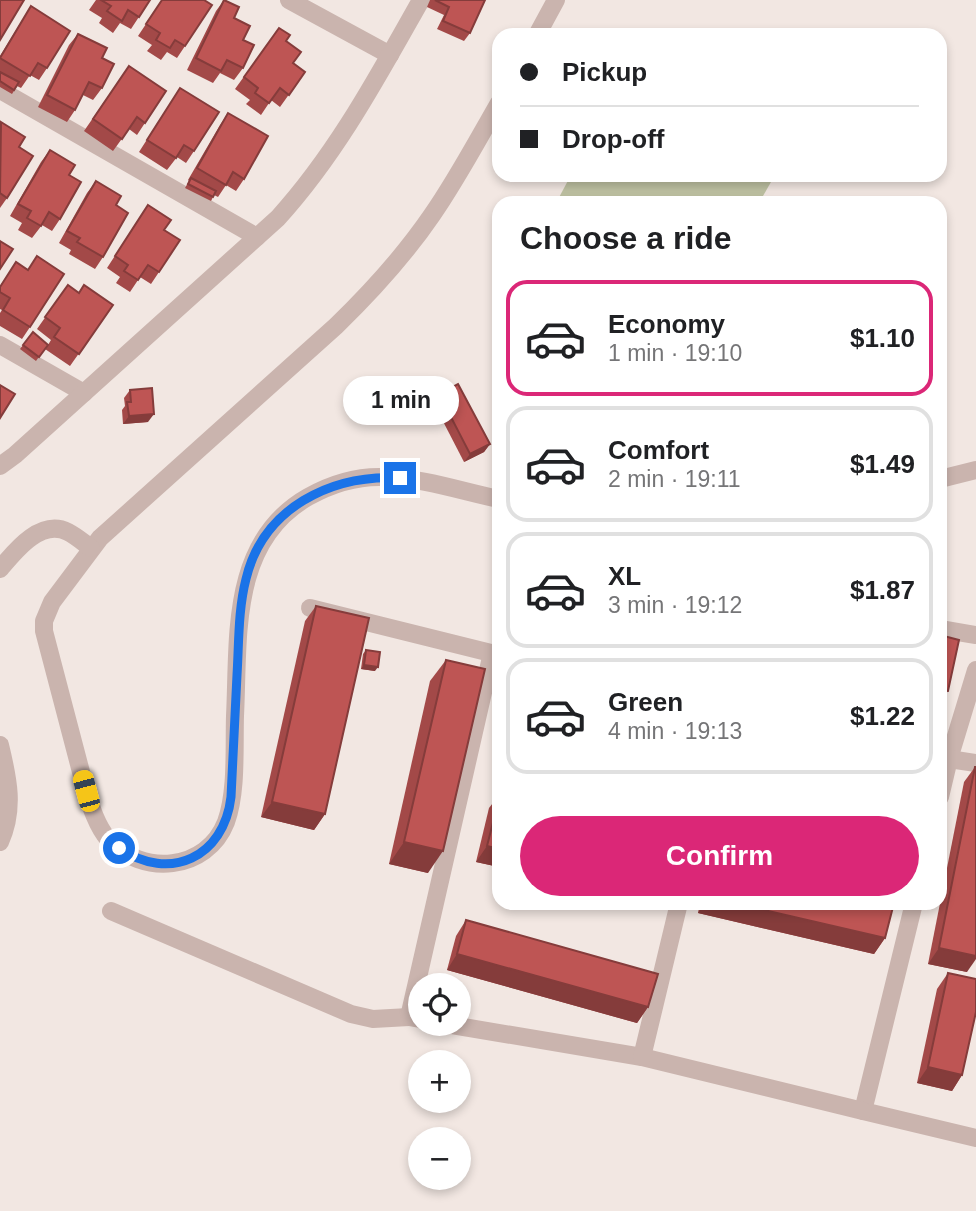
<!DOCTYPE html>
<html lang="en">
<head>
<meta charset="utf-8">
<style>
	body { margin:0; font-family:Arial,sans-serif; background:#f2f2f2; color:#202124; height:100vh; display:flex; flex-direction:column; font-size:26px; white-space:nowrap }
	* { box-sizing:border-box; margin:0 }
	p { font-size:23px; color:#757577 }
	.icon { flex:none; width:38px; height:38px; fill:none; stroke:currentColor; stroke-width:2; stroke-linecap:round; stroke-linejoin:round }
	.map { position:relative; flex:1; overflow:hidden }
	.panel { position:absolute; left:492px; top:196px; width:455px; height:714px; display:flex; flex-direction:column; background:#fff; border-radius:21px; box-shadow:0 4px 10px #0003 }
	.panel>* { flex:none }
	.guide { position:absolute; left:492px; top:28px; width:455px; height:154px; border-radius:21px; box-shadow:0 4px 10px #0003; display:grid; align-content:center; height:154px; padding:0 28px; background:#fff }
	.controls { position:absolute; left:408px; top:973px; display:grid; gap:14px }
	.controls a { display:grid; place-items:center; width:63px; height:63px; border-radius:50%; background:#fff; box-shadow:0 4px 10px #0003; font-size:35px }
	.end { position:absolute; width:32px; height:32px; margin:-16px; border:9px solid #1a73e8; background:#fff; box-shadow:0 0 0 4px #fff }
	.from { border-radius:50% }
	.bubble { position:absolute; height:49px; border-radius:24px; background:#fff; box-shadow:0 4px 10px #0003; font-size:23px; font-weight:600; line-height:49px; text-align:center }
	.car { position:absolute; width:21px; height:42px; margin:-21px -10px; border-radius:9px; box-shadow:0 0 5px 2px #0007; background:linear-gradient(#f5c518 24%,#345 0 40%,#f5c518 0 76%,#345 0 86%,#f5c518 0) }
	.guide b { display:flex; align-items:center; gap:24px; height:66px; font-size:26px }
	.guide b+b { border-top:2px solid #e0e0e0 }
	.guide i { width:18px; height:18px; background:#202124 }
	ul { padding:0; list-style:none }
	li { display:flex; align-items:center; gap:21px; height:116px; margin:0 14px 10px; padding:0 14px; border:4px solid #e0e0e0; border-radius:21px }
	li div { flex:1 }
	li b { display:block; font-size:26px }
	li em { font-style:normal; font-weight:600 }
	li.current { border-color:#db2777 }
	li>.icon { width:63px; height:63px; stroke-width:1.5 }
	h2 { padding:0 28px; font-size:32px; line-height:84px }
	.button { display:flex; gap:14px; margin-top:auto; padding:14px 28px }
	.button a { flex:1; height:80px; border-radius:42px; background:#db2777; color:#fff; font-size:28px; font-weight:600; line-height:80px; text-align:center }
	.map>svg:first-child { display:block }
	.park { fill:#bec1a2 }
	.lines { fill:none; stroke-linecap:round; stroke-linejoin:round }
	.minor { stroke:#cab4ae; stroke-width:18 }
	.wall { fill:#a34948 }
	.shaded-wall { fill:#853c3b }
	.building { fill:#be5554; stroke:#853c3b; stroke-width:2 }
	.route { stroke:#1a73e8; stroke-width:9 }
</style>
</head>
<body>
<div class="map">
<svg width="976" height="1211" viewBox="0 0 976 1211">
	<rect width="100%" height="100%" fill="#f2e7e2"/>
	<path class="park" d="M571 175H775L759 203H556Z"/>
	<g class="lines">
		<g class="minor">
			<path d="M289 0 390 55"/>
			<path d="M537 35 556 0"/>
			<path d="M0 90 257 237"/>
			<path d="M499 103C477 141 457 179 432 215 404 256 371 292 336 326L100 538 52 602 44 621V631L86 791C91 807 97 826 108 839 142 877 207 871 226 822 237 792 234 748 235 716 239 638 229 542 308 497 331 484 358 476 384 477 423 478 461 491 499 499"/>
			<path d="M0 345 84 393"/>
			<path d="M0 466 15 455 278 218C337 153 378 76 421 0"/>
			<path d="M940 479 976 470"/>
			<path d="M0 569C15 551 41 518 68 532 76 536 84 543 91 548"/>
			<path d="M310 608 499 655"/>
			<path d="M940 629 976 635"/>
			<path d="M0 745C8 778 15 809 0 842"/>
			<path d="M940 758 949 759 976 670"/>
			<path d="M940 797 949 759 976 763"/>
			<path d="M914 903 863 1111 976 1138"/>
			<path d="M111 911 351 1014 373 1019 409 1017"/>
			<path d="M420 1019 409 1017 492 653"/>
			<path d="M446 1024 642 1057 863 1111"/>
			<path d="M642 1057 679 903"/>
		</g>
	</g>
	<g class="wall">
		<path d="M96 0H150L131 29 120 23 113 33 99 23 102 18 89 10Z"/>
		<path d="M162 0H204L185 46 177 58 167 52 161 60 147 51 152 45 138 36Z"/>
		<path d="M224 0 234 18 243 40V68L234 80 220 73 213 83 187 70 216 11Z"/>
		<path d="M430 0H485L470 33 464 41 437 29 444 15 427 7Z"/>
		<path d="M31 6 47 68 39 80 30 75 21 88 17 86 12 94 0 87V56Z"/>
		<path d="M279 28 286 41 293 63 305 72 280 107 271 100 261 115 246 104 250 100 235 89Z"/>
		<path d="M78 34 102 58V88L93 100 83 95 75 110 67 122 38 107 69 45Z"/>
		<path d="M129 66 166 91 137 135 129 129 113 151 84 131Z"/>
		<path d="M180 88 194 151 186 163 177 157 167 170 139 152Z"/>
		<path d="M228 113 244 179 236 191 226 185 218 197 214 195 211 201 185 188 189 181 188 180 220 125Z"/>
		<path d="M0 123 19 147 7 198 0 208Z"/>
		<path d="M50 150 69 175 60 219 52 231 42 225 32 238 18 230 22 223 10 216 41 162Z"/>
		<path d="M96 181 116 205 103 257 95 269 69 254 71 250 59 243 87 193Z"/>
		<path d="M148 205 164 230 159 272 151 284 140 277 130 292 116 283 120 277 107 268Z"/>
		<path d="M37 256 30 327 22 339 0 326V313L2 310 0 309V286L16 262 28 270Z"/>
		<path d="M68 285 79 293 113 305 70 366 45 349 46 347 36 361 20 349 33 332 48 345 51 340 37 329Z"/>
		<path d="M130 390 148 422 123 424 122 410 125 406 124 398Z"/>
		<path d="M439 394 490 444 484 452 464 462 433 402Z"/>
		<path d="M316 606 325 814 314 830 261 817 305 621Z"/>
		<path d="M366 650 375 671 361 669 363 654Z"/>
		<path d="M446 660 428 873 389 864 430 681Z"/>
		<path d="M975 767 967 972 928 964 964 782Z"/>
		<path d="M499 795V867L476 862 489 808Z"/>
		<path d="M700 903H894L885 938 874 954 698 913Z"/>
		<path d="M466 920 648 1007 637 1023 447 970 456 936Z"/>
		<path d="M948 973 962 1075 952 1091 917 1083 937 989Z"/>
	</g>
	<g class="shaded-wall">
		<path d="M154 414 148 422 123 424 129 416Z"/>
		<path d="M490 444 484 452 464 462 470 454Z"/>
		<path d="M364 665 378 667 375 671 361 669Z"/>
		<path d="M940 690 948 691 940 702Z"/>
		<path d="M272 802 325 814 314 830 261 817Z"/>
		<path d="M404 842 443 851 428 873 389 864Z"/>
		<path d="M487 846 499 849V867L476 862Z"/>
		<path d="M705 903H734L885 938 874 954 698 913Z"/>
		<path d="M939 948 976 956V959L967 972 928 964Z"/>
		<path d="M457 954 648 1007 637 1023 447 970Z"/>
		<path d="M928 1067 962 1075 952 1091 917 1083Z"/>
	</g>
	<g class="building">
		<path d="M0 0H24L0 40Z"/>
		<path d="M101 0H150L139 17 128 10 122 21 107 11 111 6Z"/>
		<path d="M162 0H204L212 5 185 46 175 40 170 48 156 40 160 33 146 24Z"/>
		<path d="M224 0 239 7 234 18 250 26 243 40 254 45 243 68 227 60 221 71 196 58Z"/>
		<path d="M435 0H485L470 33 443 21 449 7Z"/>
		<path d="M31 6 70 31 47 68 38 63 30 76 0 58Z"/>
		<path d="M279 28 290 35 286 41 301 52 293 63 305 72 289 95 280 88 269 103 255 93 258 88 244 77Z"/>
		<path d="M78 34 107 48 102 58 114 64 102 88 89 82 75 110 47 95Z"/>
		<path d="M129 66 166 91 145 123 137 117 122 139 93 119Z"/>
		<path d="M0 72 19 82 14 90 0 81Z"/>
		<path d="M180 88 219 112 194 151 184 145 176 158 147 140Z"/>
		<path d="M228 113 268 136 244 179 233 172 226 185 197 168Z"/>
		<path d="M1 122 25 137 19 147 33 156 7 198 0 193Z"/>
		<path d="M50 150 75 165 69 175 81 182 60 219 49 212 41 226 27 218 31 211 18 204Z"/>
		<path d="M191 178 216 191 213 197 188 184Z"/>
		<path d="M96 181 121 196 116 205 128 213 103 257 77 242 80 238 67 231Z"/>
		<path d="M148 205 171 220 164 230 180 240 159 272 148 265 138 280 124 271 128 265 115 256Z"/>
		<path d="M0 241 13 249 0 269Z"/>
		<path d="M37 256 64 274 30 327 3 310 10 298 0 292V287L16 262 28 270Z"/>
		<path d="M68 285 79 293 84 285 113 305 79 354 54 337 60 328 45 317Z"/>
		<path d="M33 332 48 345 39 357 23 345Z"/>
		<path d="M458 384 490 444 470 454 439 394Z"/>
		<path d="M0 385 15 394 0 418Z"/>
		<path d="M152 388 154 414 129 416 127 402H131L130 390Z"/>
		<path d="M316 606 369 618 325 814 272 802Z"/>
		<path d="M940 635 959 640 948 691 940 690Z"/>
		<path d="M366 650 380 652 378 667 364 665Z"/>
		<path d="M446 660 485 669 443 851 404 842Z"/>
		<path d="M975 767H976V956L939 948Z"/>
		<path d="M499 799V849L487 846Z"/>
		<path d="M734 903H894L885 938Z"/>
		<path d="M466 920 658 974 648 1007 457 954Z"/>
		<path d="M948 973 976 979V1012L962 1075 928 1067Z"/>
	</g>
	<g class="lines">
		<path class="route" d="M119 848C170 883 224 857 231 797 233 756 235 715 237 675 239 643 238 610 246 579 263 508 331 474 400 478"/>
	</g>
</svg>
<div class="controls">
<a><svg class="icon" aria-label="locate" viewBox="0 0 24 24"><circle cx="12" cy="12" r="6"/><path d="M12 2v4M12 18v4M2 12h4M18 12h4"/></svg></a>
<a>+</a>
<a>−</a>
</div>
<i class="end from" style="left:119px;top:848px"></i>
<i class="end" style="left:400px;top:478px"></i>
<div class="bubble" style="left:343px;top:376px;width:116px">1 min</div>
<i class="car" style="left:86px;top:791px;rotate:345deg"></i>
<div class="guide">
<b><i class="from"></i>Pickup</b>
<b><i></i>Drop-off</b>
</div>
<section class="panel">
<h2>Choose a ride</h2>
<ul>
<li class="current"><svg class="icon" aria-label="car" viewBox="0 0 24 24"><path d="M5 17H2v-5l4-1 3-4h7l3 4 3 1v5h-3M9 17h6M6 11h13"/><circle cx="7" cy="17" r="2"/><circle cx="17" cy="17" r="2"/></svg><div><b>Economy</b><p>1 min · 19:10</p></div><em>$1.10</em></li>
<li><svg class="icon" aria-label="car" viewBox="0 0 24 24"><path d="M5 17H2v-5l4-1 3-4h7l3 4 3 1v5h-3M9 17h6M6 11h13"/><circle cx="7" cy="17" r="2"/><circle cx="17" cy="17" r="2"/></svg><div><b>Comfort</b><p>2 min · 19:11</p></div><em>$1.49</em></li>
<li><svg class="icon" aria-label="car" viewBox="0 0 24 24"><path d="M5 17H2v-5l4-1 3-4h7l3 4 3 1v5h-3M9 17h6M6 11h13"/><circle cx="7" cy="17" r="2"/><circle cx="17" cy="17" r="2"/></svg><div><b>XL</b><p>3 min · 19:12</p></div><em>$1.87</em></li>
<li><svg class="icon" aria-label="car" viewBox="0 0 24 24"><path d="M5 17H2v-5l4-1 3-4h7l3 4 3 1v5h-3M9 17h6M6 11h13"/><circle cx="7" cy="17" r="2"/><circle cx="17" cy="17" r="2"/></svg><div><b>Green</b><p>4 min · 19:13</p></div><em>$1.22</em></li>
</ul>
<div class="button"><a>Confirm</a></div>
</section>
</div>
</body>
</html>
